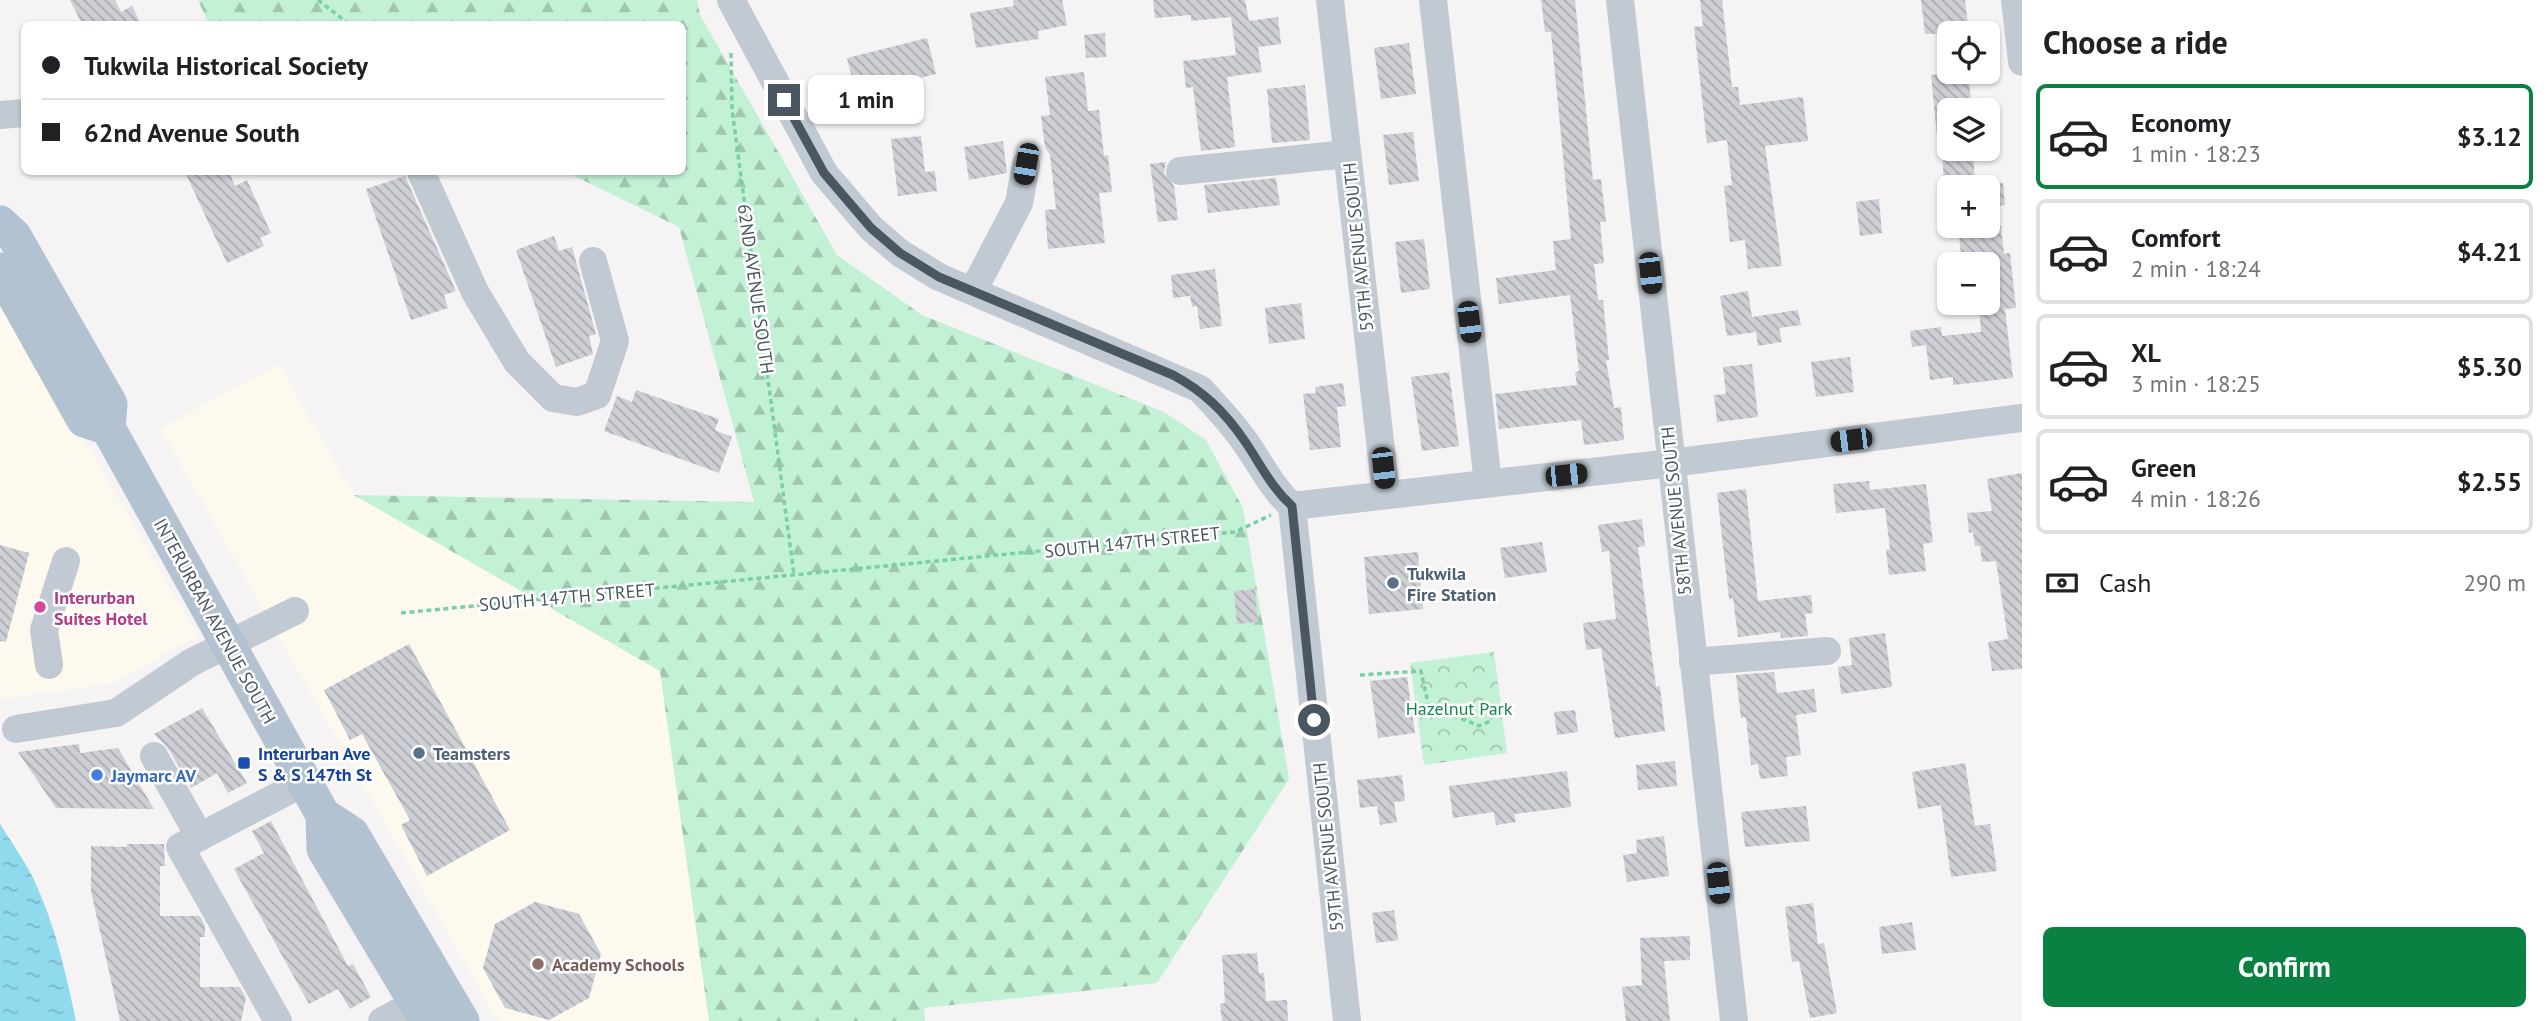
<!DOCTYPE html>
<html lang="en">
<head>
<meta charset="utf-8">
<style>
	body { margin:0; font-family:"PT Sans",sans-serif; background:#f2f2f2; color:#202124; height:100vh; display:flex; flex-direction:column; font-size:26px; white-space:nowrap }
	* { box-sizing:border-box; margin:0 }
	p { font-size:23px; color:#757577 }
	.icon { flex:none; width:38px; height:38px; fill:none; stroke:currentColor; stroke-width:2; stroke-linecap:round; stroke-linejoin:round }
	.map { position:relative; flex:1; overflow:hidden }
	.details { display:flex; flex-direction:column; background:#fff; width:525px }
	.details>* { flex:none }
	.top-card { position:absolute; left:21px; top:21px; width:665px; height:154px; border-radius:10px; box-shadow:0 2px 5px #0004; display:grid; align-content:center; height:154px; padding:0 21px; background:#fff }
	.fabs { position:absolute; left:1937px; top:21px; display:grid; gap:14px }
	.fabs a { display:grid; place-items:center; width:63px; height:63px; border-radius:10px; background:#fff; box-shadow:0 2px 5px #0004; font-size:35px }
	.end { position:absolute; width:32px; height:32px; margin:-16px; border:9px solid #4a5661; background:#fff; box-shadow:0 0 0 4px #fff }
	.from { border-radius:50% }
	.bubble { position:absolute; height:49px; border-radius:10px; background:#fff; box-shadow:0 2px 5px #0004; font-size:23px; font-weight:600; line-height:49px; text-align:center }
	.car { position:absolute; width:21px; height:42px; margin:-21px -10px; border-radius:9px; box-shadow:0 0 5px 2px #0007; background:linear-gradient(#222 24%,#8ab4d8 0 40%,#222 0 76%,#8ab4d8 0 86%,#222 0) }
	.top-card b { display:flex; align-items:center; gap:24px; height:66px; font-size:26px }
	.top-card b+b { border-top:2px solid #e0e0e0 }
	.top-card i { width:18px; height:18px; background:#202124 }
	ul { padding:0; list-style:none }
	li { display:flex; align-items:center; gap:21px; height:105px; margin:0 14px 10px; padding:0 7px; border:4px solid #e0e0e0; border-radius:10px }
	li div { flex:1 }
	li b { display:block; font-size:26px }
	li em { font-style:normal; font-weight:600 }
	li.active { border-color:#0b8043 }
	li>.icon { width:63px; height:63px; stroke-width:1.5 }
	h2 { padding:0 21px; font-size:32px; line-height:84px }
	.pay { display:flex; align-items:center; gap:18px; height:77px; padding:0 21px; font-size:26px }
	.pay p { margin-inline-start:auto }
	.cta { display:flex; gap:14px; margin-top:auto; padding:14px 21px }
	.cta a { flex:1; height:80px; border-radius:10px; background:#0b8043; color:#fff; font-size:28px; font-weight:600; line-height:80px; text-align:center }
	main { display:flex; flex:1; min-height:0 }
	.map>svg:first-child { display:block }
	.commercial { fill:#fdf9ef }
	.forest { fill:url(#forest-firs) }
	.park { fill:url(#park-crowns) }
	.water { fill:url(#water-ripples) }
	.building { fill:url(#building-back-hatch) }
	.lines { fill:none; stroke-linecap:round; stroke-linejoin:round }
	.path { stroke:#7ad0a6; stroke-width:3.5; stroke-dasharray:5 3.5; stroke-linecap:butt }
	.minor { stroke:#c1cad2; stroke-width:28 }
	.major { stroke:#b3c2d1; stroke-width:35 }
	.route { stroke:#4a5661; stroke-width:9 }
	.service-dot { fill:#5c6f8a; stroke:#fff; stroke-width:2.5 }
	.hotel-dot { fill:#d1479c; stroke:#fff; stroke-width:2.5 }
	.transit-dot { fill:#1a4fb4; stroke:#fff; stroke-width:2.5 }
	.shop-dot { fill:#3f7fe0; stroke:#fff; stroke-width:2.5 }
	.education-dot { fill:#8d6e63; stroke:#fff; stroke-width:2.5 }
	.labels { text-anchor:middle; dominant-baseline:central; stroke-width:5; stroke-linejoin:round; paint-order:stroke }
	.street-label { font-size:18px; fill:#4a5661; stroke:#fff }
	.service-label { font-size:18px; font-weight:bold; fill:#4e5e75; stroke:#fff; text-anchor:start }
	.hotel-label { font-size:18px; font-weight:bold; fill:#b23c85; stroke:#fff; text-anchor:start }
	.park-label { font-size:18px; fill:#17864f; stroke:#fff }
	.transit-label { font-size:18px; font-weight:bold; fill:#164399; stroke:#fff; text-anchor:start }
	.shop-label { font-size:18px; font-weight:bold; fill:#366cbe; stroke:#fff; text-anchor:start }
	.education-label { font-size:18px; font-weight:bold; fill:#785e54; stroke:#fff; text-anchor:start }
</style>
</head>
<body>
<main>
<div class="map">
<svg width="2022" height="1021" viewBox="0 0 2022 1021">
	<defs>
		<pattern id="forest-firs" width="22" height="20" patternUnits="userSpaceOnUse" patternTransform="scale(1.75)"><rect width="22" height="20" fill="#c3f1d5"/><path d="M5 1l3.5 6h-7zM16 11l3.5 6h-7z" fill="#a0c6b0"/></pattern>
		<pattern id="park-crowns" width="20" height="18" patternUnits="userSpaceOnUse" patternTransform="scale(1.75)"><rect width="20" height="18" fill="#c3f1d5"/><path d="M2 6a3 3 0 1 1 6 0M12 15a3 3 0 1 1 6 0" fill="none" stroke="#a0c6b0"/></pattern>
		<pattern id="water-ripples" width="26" height="14" patternUnits="userSpaceOnUse" patternTransform="scale(1.75)"><rect width="26" height="14" fill="#90daee"/><path d="M2 4q2-2 4 0t4 0M15 11q2-2 4 0t4 0" fill="none" stroke="#78b4c4"/></pattern>
		<pattern id="building-back-hatch" width="6" height="6" patternUnits="userSpaceOnUse" patternTransform="scale(1.75)"><rect width="6" height="6" fill="#cdcfd5"/><path d="M-1 5l2 2M0 0l6 6M5-1l2 2" fill="none" stroke="#a8abb0"/></pattern>
	</defs>
	<rect width="100%" height="100%" fill="#f5f3f3"/>
	<g class="commercial">
		<path d="M0 294 198 636 111 684 0 699Z"/>
		<path d="M279 365 354 495 660 671 709 1021H498L160 428Z"/>
	</g>
	<path class="forest" d="M198 0H697L700 15 837 255 922 315 1164 412 1206 440 1243 508 1289 779 1157 983 924 1008 925 1021H709L660 671 354 495 754 502 679 227 566 172H682V24H209Z"/>
	<path class="park" d="M1494 652 1507 753 1424 765 1410 663Z"/>
	<path class="water" d="M0 824C11 842 25 861 34 880 55 924 66 974 76 1021H0Z"/>
	<g class="building">
		<path d="M70 0H115L121 12 132 6 141 24H82Z"/>
		<path d="M1013 0H1062L1067 25 1038 31 1039 39 976 48 970 13 1014 6Z"/>
		<path d="M1153 0H1245L1249 21 1278 17 1281 44 1258 47 1262 72 1227 77 1235 147 1201 151 1193 87 1186 88 1183 61 1236 55 1231 17 1191 21V15L1155 18Z"/>
		<path d="M1541 0H1575L1593 180 1601 179 1606 222H1600L1604 263 1594 264 1598 300H1603L1609 360H1606L1614 408 1621 407 1624 440 1584 445 1581 420 1499 429 1495 394 1577 385 1575 372 1579 371 1570 295 1499 304 1496 278 1556 270 1553 241 1571 239 1551 32H1545Z"/>
		<path d="M1700 0H1722L1732 87H1738L1740 105 1803 97 1808 141 1765 146 1782 266 1748 269 1745 240 1730 242 1724 186 1732 185 1727 140 1707 143 1694 27 1703 26Z"/>
		<path d="M1921 0H1965L1969 33 1925 34Z"/>
		<path d="M1105 33 1106 57 1086 58 1084 35Z"/>
		<path d="M927 38 936 74 856 94 847 58Z"/>
		<path d="M1409 43 1416 94 1381 99 1374 48Z"/>
		<path d="M1084 72 1088 111 1099 110 1104 156 1108 155 1112 192 1099 193 1105 243 1048 249 1045 210 1056 209 1050 155 1045 147 1041 116 1050 115 1045 77Z"/>
		<path d="M1940 72H1968L1972 110H1950V146L1938 147 1931 75 1940 74Z"/>
		<path d="M1305 85 1310 140 1272 143 1267 89Z"/>
		<path d="M1413 132 1419 181 1389 185 1383 135Z"/>
		<path d="M921 136 925 172 935 171 937 191 898 196 891 139Z"/>
		<path d="M1003 141 1007 173 969 180 964 147Z"/>
		<path d="M1942 149H1973L1975 187H1944Z"/>
		<path d="M1166 162 1164 173 1174 186 1178 220 1158 222 1150 164Z"/>
		<path d="M185 172H229L235 186 247 180 271 233 260 238 264 246 227 263Z"/>
		<path d="M405 176 456 291 444 295 448 308 411 320 366 189Z"/>
		<path d="M1276 178 1280 205 1208 213 1204 185Z"/>
		<path d="M2003 183 2005 205 1988 207V185Z"/>
		<path d="M1879 199 1882 233 1860 236 1856 202Z"/>
		<path d="M1958 226H2001L2004 254 2010 253 2016 308 2005 309 2013 378 1953 385V377L1930 380 1926 345 1912 347 1910 331 1941 327 1942 336 1981 332 1979 303H1988V264H1984L1983 252 1961 255Z"/>
		<path d="M554 236 559 251 572 247 596 334 589 336 593 354 556 367 516 250Z"/>
		<path d="M1424 239 1430 289 1401 293 1395 242Z"/>
		<path d="M1215 269 1222 326 1200 329 1197 306 1192 307 1190 296 1173 298 1171 275Z"/>
		<path d="M1748 291 1752 317 1798 310 1801 325 1779 328 1782 342 1758 346 1756 332 1727 336 1720 296Z"/>
		<path d="M1301 303 1305 339 1269 344 1265 308Z"/>
		<path d="M1850 357 1854 392 1816 397 1811 362Z"/>
		<path d="M1752 364 1758 417 1717 422 1714 395 1726 394 1723 367Z"/>
		<path d="M1449 372 1459 446 1422 451 1411 377Z"/>
		<path d="M1343 383 1346 406 1337 407 1341 447 1310 450 1303 394 1316 393 1315 387Z"/>
		<path d="M636 390 719 419 715 430 732 437 719 473 604 431 617 396 632 402Z"/>
		<path d="M2022 473V669L1992 671 1988 642 2008 639 1996 561 1982 562 1980 546H1975L1973 532 1969 533 1967 513 1992 511 1987 479Z"/>
		<path d="M1869 481 1870 490 1926 484 1933 542 1923 544 1926 571 1889 575 1886 550 1890 549 1885 508 1836 513 1833 484Z"/>
		<path d="M1746 489 1758 601 1811 595 1813 613 1805 614 1808 636 1781 638 1780 632 1738 637 1733 598 1729 599 1717 493Z"/>
		<path d="M1642 519 1645 546 1638 547 1656 687 1660 686 1665 731 1615 738 1601 648 1586 650 1583 623 1616 619 1609 551 1602 552 1598 525Z"/>
		<path d="M1542 542 1547 572 1505 578 1500 548Z"/>
		<path d="M0 545 29 553 6 642 0 641Z"/>
		<path d="M1418 552 1423 609 1369 614 1364 557Z"/>
		<path d="M1255 589 1258 622 1237 624 1234 591Z"/>
		<path d="M1885 633 1892 687 1841 694 1838 667 1852 665 1849 638Z"/>
		<path d="M409 644 510 830 427 876 401 825 410 820 362 734 350 740 324 690Z"/>
		<path d="M1774 672 1777 693 1814 689 1817 712 1796 715 1801 755 1786 757 1788 776 1760 779 1758 764 1751 765 1746 717 1741 718 1736 675Z"/>
		<path d="M1407 677 1415 733 1378 738 1370 681Z"/>
		<path d="M202 708 247 783 228 793 217 773 191 788 168 748 154 734Z"/>
		<path d="M1575 710 1578 732 1557 735 1554 712Z"/>
		<path d="M79 744 80 753 118 748 154 809 56 808 18 752Z"/>
		<path d="M1675 761 1677 786 1638 790 1636 765Z"/>
		<path d="M1965 763 1975 826 1990 824 1997 871 1951 877 1941 805 1918 809 1912 772Z"/>
		<path d="M1567 771 1571 807 1514 814 1516 822 1496 825 1494 812 1453 818 1449 786Z"/>
		<path d="M1402 775 1405 801 1394 802 1397 822 1380 825 1377 806 1360 808 1357 780Z"/>
		<path d="M1806 806 1810 841 1745 847 1741 812Z"/>
		<path d="M271 821 348 966 353 964 371 997 350 1009 338 989 309 1004 234 869 264 853 252 831Z"/>
		<path d="M1664 836 1669 876 1627 882 1623 855 1637 853 1636 840Z"/>
		<path d="M127 844H164L165 866H160V916H200L205 926V937H200V987H240L246 998 241 1021H120L91 891V846L127 847Z"/>
		<path d="M535 902 579 914 601 954 589 998 549 1020 505 1008 483 968 495 924Z"/>
		<path d="M1813 903 1818 944 1824 943 1837 1013 1810 1018 1799 961 1792 962 1785 907Z"/>
		<path d="M1394 910 1398 940 1376 943 1372 913Z"/>
		<path d="M1912 922 1916 950 1882 954 1879 927Z"/>
		<path d="M1690 936V960L1664 961 1670 1021H1626L1622 987 1642 985 1640 938Z"/>
		<path d="M1257 953 1259 973H1264L1266 1001 1287 1000 1288 1021H1222L1220 1004 1225 1003 1222 955Z"/>
	</g>
	<g class="lines">
		<g class="path">
			<path d="M318 0 349 24"/>
			<path d="M731 53 732 109 794 575"/>
			<path d="M401 613 1235 532 1271 515"/>
			<path d="M1360 675 1421 671 1430 713 1456 716 1479 726 1491 721"/>
		</g>
		<g class="minor">
			<path d="M731 0 824 173 871 228 900 253 939 277 1200 389C1215 405 1230 421 1243 439 1260 462 1270 486 1292 506"/>
			<path d="M1330 0 1386 494"/>
			<path d="M1433 0 1488 483"/>
			<path d="M1620 0 1734 1021"/>
			<path d="M2015 0 2022 62"/>
			<path d="M0 115 24 113"/>
			<path d="M1180 171 1347 154"/>
			<path d="M421 172 475 292 517 362 553 398 577 402 597 395 615 341 593 261"/>
			<path d="M973 291 1019 203 1026 164"/>
			<path d="M1292 506 1671 463 2022 418"/>
			<path d="M1292 506 1347 1021"/>
			<path d="M1693 662 1827 651"/>
			<path d="M49 665 44 630 66 561"/>
			<path d="M16 729 116 713 192 662 295 611"/>
			<path d="M154 756 200 837"/>
			<path d="M278 1021 180 847 305 782"/>
			<path d="M382 1021 416 1003"/>
		</g>
		<g class="major">
			<path d="M0 223 14 236 110 404 108 428 323 815 352 834 462 1021"/>
			<path d="M0 270 84 420 108 428"/>
			<path d="M323 815 324 849 427 1021"/>
		</g>
	</g>
	<g class="lines">
		<path class="route" d="M784 100 824 173 871 228 900 253 939 277 1173 375C1203 391 1224 411 1244 440 1260 463 1270 486 1292 506L1314 720"/>
	</g>
	<g class="service-dot">
		<circle cx="1393" cy="583" r="7"/>
		<circle cx="419" cy="753" r="7"/>
	</g>
	<circle class="hotel-dot" cx="40" cy="607" r="7"/>
	<rect class="transit-dot" x="237" y="756" width="14" height="14" rx="3.5"/>
	<circle class="shop-dot" cx="97" cy="775" r="7"/>
	<circle class="education-dot" cx="538" cy="964" r="7"/>
	<g class="labels">
		<g class="street-label">
			<text transform="translate(1358 247) rotate(-96)">59TH AVENUE SOUTH</text>
			<text transform="translate(756 289) rotate(82)">62ND AVENUE SOUTH</text>
			<text transform="translate(1676 511) rotate(-96)">58TH AVENUE SOUTH</text>
			<text transform="translate(1132 542) rotate(-6)">SOUTH 147TH STREET</text>
			<text transform="translate(567 597) rotate(-5)">SOUTH 147TH STREET</text>
			<text transform="translate(215 621) rotate(61)">INTERURBAN AVENUE SOUTH</text>
			<text transform="translate(1328 847) rotate(-96)">59TH AVENUE SOUTH</text>
		</g>
		<g class="service-label">
			<text x="1407" y="573">Tukwila<tspan x="1407" dy="21">Fire Station</tspan></text>
			<text x="433" y="753">Teamsters</text>
		</g>
		<g class="hotel-label">
			<text x="54" y="597">Interurban<tspan x="54" dy="21">Suites Hotel</tspan></text>
		</g>
		<g class="park-label">
			<text x="1459" y="708">Hazelnut Park</text>
		</g>
		<g class="transit-label">
			<text x="258" y="753">Interurban Ave<tspan x="258" dy="21">S &amp; S 147th St</tspan></text>
		</g>
		<g class="shop-label">
			<text x="111" y="775">Jaymarc AV</text>
		</g>
		<g class="education-label">
			<text x="552" y="964">Academy Schools</text>
		</g>
	</g>
</svg>
<div class="fabs">
<a><svg class="icon" aria-label="locate" viewBox="0 0 24 24"><circle cx="12" cy="12" r="6"/><path d="M12 2v4M12 18v4M2 12h4M18 12h4"/></svg></a>
<a><svg class="icon" aria-label="layers" viewBox="0 0 24 24"><path d="M12 4l9 5-9 5-9-5zM3 14l9 5 9-5"/></svg></a>
<a>+</a>
<a>−</a>
</div>
<i class="end from" style="left:1314px;top:720px"></i>
<i class="end" style="left:784px;top:100px"></i>
<div class="bubble" style="left:808px;top:75px;width:116px">1 min</div>
<i class="car" style="left:1026px;top:164px;rotate:190deg"></i>
<i class="car" style="left:1650px;top:273px;rotate:174deg"></i>
<i class="car" style="left:1469px;top:322px;rotate:173deg"></i>
<i class="car" style="left:1851px;top:440px;rotate:263deg"></i>
<i class="car" style="left:1383px;top:468px;rotate:174deg"></i>
<i class="car" style="left:1566px;top:475px;rotate:84deg"></i>
<i class="car" style="left:1718px;top:883px;rotate:174deg"></i>
<div class="top-card">
<b><i class="from"></i>Tukwila Historical Society</b>
<b><i></i>62nd Avenue South</b>
</div>
</div>
<section class="details">
<h2>Choose a ride</h2>
<ul>
<li class="active"><svg class="icon" aria-label="car" viewBox="0 0 24 24"><path d="M5 17H2v-5l4-1 3-4h7l3 4 3 1v5h-3M9 17h6M6 11h13"/><circle cx="7" cy="17" r="2"/><circle cx="17" cy="17" r="2"/></svg><div><b>Economy</b><p>1 min · 18:23</p></div><em>$3.12</em></li>
<li><svg class="icon" aria-label="car" viewBox="0 0 24 24"><path d="M5 17H2v-5l4-1 3-4h7l3 4 3 1v5h-3M9 17h6M6 11h13"/><circle cx="7" cy="17" r="2"/><circle cx="17" cy="17" r="2"/></svg><div><b>Comfort</b><p>2 min · 18:24</p></div><em>$4.21</em></li>
<li><svg class="icon" aria-label="car" viewBox="0 0 24 24"><path d="M5 17H2v-5l4-1 3-4h7l3 4 3 1v5h-3M9 17h6M6 11h13"/><circle cx="7" cy="17" r="2"/><circle cx="17" cy="17" r="2"/></svg><div><b>XL</b><p>3 min · 18:25</p></div><em>$5.30</em></li>
<li><svg class="icon" aria-label="car" viewBox="0 0 24 24"><path d="M5 17H2v-5l4-1 3-4h7l3 4 3 1v5h-3M9 17h6M6 11h13"/><circle cx="7" cy="17" r="2"/><circle cx="17" cy="17" r="2"/></svg><div><b>Green</b><p>4 min · 18:26</p></div><em>$2.55</em></li>
</ul>
<div class="pay"><svg class="icon" aria-label="cash" viewBox="0 0 24 24"><path d="M3 7h18v10H3z"/><circle cx="12" cy="12" r="2"/></svg>Cash<p>290 m</p></div>
<div class="cta"><a>Confirm</a></div>
</section>
</main>
</body>
</html>
